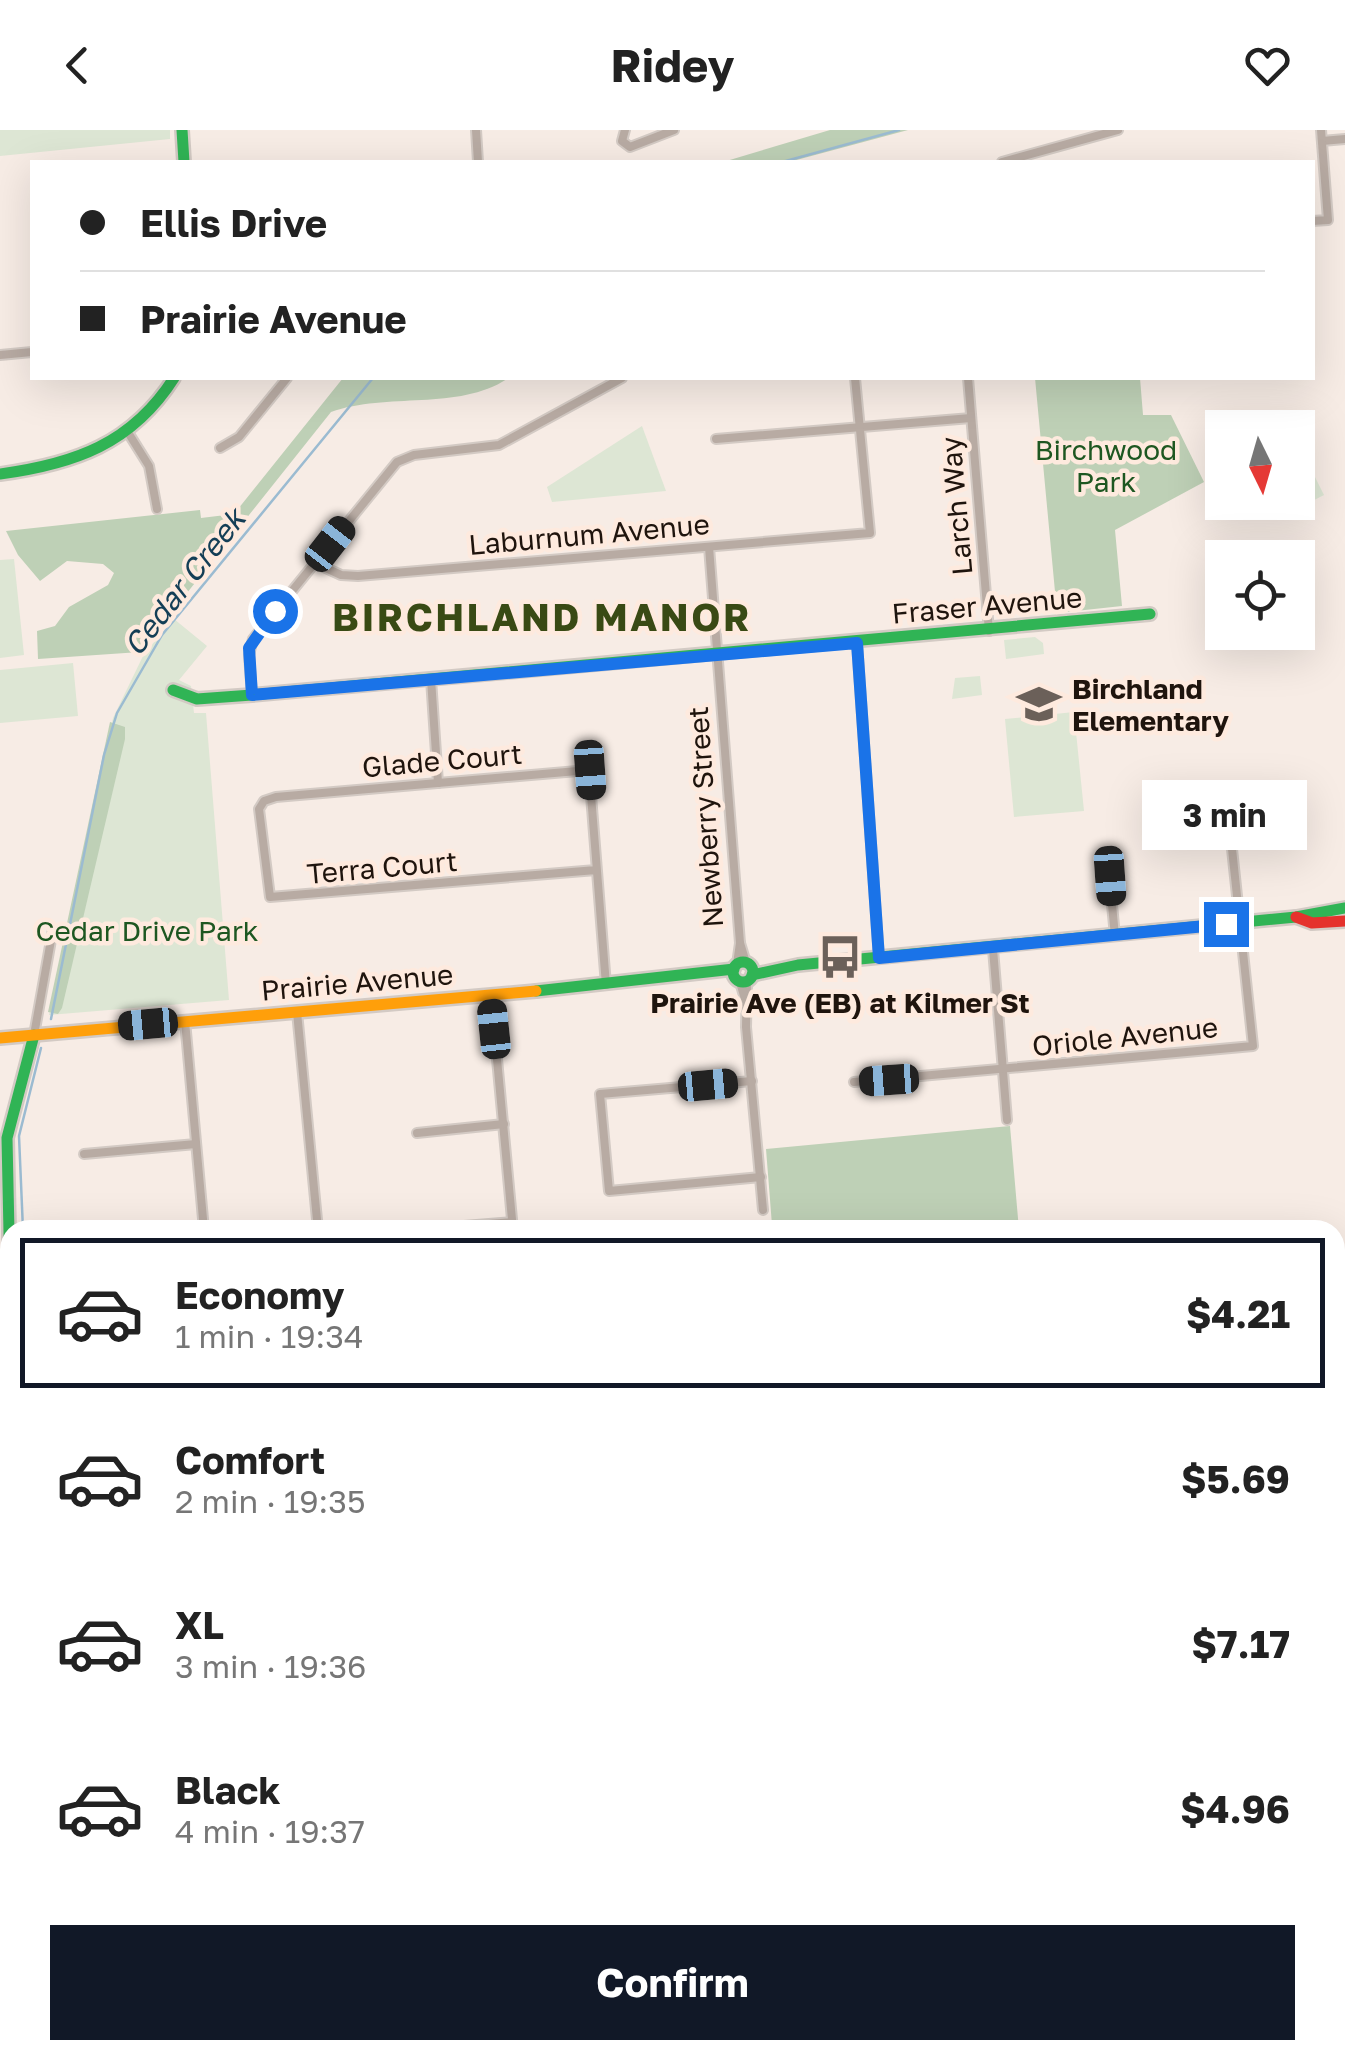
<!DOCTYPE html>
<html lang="en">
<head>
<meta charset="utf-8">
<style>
	body { margin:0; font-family:"Golos Text",sans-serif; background:#f2f2f2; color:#222; height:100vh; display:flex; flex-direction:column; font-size:38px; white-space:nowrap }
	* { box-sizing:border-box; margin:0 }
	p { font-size:32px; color:#767676 }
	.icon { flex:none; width:55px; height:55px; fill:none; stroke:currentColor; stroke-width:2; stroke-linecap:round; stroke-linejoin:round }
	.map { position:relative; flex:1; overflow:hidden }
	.details { position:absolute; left:0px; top:1090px; width:1345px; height:840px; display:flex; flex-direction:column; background:#fff; border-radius:30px 30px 0 0; box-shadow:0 10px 40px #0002 }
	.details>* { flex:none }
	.guide { position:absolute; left:30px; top:30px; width:1285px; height:220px; border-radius:0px; box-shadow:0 10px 40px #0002; display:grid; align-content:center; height:220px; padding:0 50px; background:#fff }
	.needle { width:65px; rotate:175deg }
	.fabs { position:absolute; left:1205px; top:280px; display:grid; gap:20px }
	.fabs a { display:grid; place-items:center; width:110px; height:110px; border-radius:0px; background:#fff; box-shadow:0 10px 40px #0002; font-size:50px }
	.end { position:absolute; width:45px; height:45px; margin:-22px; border:12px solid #1a73e8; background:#fff; box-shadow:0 0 0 5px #fff }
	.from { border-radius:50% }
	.bubble { position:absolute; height:70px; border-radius:0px; background:#fff; box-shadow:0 10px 40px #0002; font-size:32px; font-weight:700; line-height:70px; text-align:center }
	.car { position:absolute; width:30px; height:60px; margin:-30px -15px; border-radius:12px; box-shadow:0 0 8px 2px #0007; background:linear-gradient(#222 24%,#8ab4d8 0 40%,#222 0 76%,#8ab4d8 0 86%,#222 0) }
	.guide b { display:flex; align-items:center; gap:35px; height:95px; font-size:38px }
	.guide b+b { border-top:2px solid #e0e0e0 }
	.guide i { width:25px; height:25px; background:#222 }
	ul { padding:18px 0 0; list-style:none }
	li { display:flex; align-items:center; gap:30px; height:150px; margin:0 20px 15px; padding:0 30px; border:5px solid transparent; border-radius:0px }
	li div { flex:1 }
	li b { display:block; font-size:38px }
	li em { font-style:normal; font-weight:700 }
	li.current { border-color:#111827 }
	li>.icon { width:90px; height:90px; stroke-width:1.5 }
	.action { display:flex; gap:20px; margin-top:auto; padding:20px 50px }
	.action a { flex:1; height:115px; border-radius:0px; background:#111827; color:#fff; font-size:40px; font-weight:700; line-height:115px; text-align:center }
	header { display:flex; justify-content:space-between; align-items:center; height:130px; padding:0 50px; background:#fff; font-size:45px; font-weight:700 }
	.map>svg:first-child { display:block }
	.green { fill:#dde6d4 }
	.forest { fill:#bed0b6 }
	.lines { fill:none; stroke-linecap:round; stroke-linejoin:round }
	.stream { stroke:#9bbbd1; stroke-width:2.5 }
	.street-casing { stroke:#d3cac4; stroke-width:12 }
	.fast-casing { stroke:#d3cac4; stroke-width:16 }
	.slow-casing { stroke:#d3cac4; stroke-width:16 }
	.jam-casing { stroke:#d3cac4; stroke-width:16 }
	.street { stroke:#b8aba3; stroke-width:8 }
	.fast { stroke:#30b455; stroke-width:11 }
	.slow { stroke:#ff9f0a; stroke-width:11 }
	.jam { stroke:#e5322d; stroke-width:11 }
	.route { stroke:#1a73e8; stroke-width:12 }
	.labels { text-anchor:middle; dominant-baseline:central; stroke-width:9; stroke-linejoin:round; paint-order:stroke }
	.park-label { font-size:28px; fill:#1e5721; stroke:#feeade }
	.street-label { font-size:28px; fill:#1f140d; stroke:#feeade }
	.poi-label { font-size:28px; font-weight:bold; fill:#1f140d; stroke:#feeade; text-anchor:start }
	.water-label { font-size:30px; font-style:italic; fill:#143e56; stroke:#feeade }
	.district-label { font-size:38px; font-weight:bold; letter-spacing:2.5px; fill:#394a14; stroke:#feeade }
</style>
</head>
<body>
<header><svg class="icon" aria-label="back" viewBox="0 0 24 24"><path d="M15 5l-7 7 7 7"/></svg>Ridey<svg class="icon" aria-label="heart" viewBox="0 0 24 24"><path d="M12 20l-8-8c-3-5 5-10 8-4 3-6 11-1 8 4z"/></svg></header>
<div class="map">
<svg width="1345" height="1930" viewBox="0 0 1345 1930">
	<rect width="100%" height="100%" fill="#f7ece5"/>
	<g class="green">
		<path d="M0 0H170V9L0 26Z"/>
		<path d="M642 296 666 361 552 372 547 357Z"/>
		<path d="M1314 345 1324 365 1283 386 1276 373 1298 372V354Z"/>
		<path d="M14 429 24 525 0 528V430Z"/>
		<path d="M174 489 207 516 179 550 191 556 194 583H206L229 870 49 885 113 588 144 524Z"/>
		<path d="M1035 507 1043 513 1044 524 1006 529 1004 510Z"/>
		<path d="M73 533 78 586 0 593V540Z"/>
		<path d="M980 546 982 565 952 569 955 548Z"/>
		<path d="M1074 582 1084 681 1014 687 1005 589Z"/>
	</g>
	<g class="forest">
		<path d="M830 0H908L789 32H723Z"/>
		<path d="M343 248 507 249C458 281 387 262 331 282L140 522 38 529 37 501 55 496 69 477 108 455 114 443 103 434 67 431 40 451 18 425 6 401 200 380 201 388 234 384Z"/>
		<path d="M1035 248H1140L1143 285H1171L1204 352 1115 400 1122 476 1057 483Z"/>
		<path d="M110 592 125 597V609L62 878 58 884 48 882Z"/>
		<path d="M1010 996 1019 1100H724L772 1095 766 1019Z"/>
		<path d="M1335 1389 1345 1393V1593L1335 1594Z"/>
		<path d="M588 1920H1079L1080 1930H589Z"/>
	</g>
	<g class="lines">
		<g class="stream">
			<path d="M782 32 899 0"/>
			<path d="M51 889 104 625 117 583 162 505 373 248"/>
			<path d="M23 1100 19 1006 41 918"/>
			<path d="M1335 1430 1345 1436"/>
			<path d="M35 1926V1930"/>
			<path d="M919 1930 924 1920"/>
		</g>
		<g class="street-casing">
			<g id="street">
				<path d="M476 0 478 32"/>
				<path d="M625 0 622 11 630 17 674 0"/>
				<path d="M1322 11 1345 9"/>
				<path d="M1002 32 1118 0"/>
				<path d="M1312 91 1328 90 1321 0"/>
				<path d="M0 225 32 222"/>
				<path d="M968 248 989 501"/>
				<path d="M129 304 149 336 157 379"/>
				<path d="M716 309 971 288"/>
				<path d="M220 318 239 307 287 248"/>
				<path d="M709 417 740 813 737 834"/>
				<path d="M315 433 341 445 358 446 870 403 855 248"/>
				<path d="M857 513 879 828"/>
				<path d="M431 549 438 653"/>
				<path d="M252 565 249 525 253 509 397 332 414 325 499 315 622 248"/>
				<path d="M1107 722 1115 806"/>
				<path d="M596 740 270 767 259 679 264 671 276 667 589 640 606 855"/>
				<path d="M740 813 746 833"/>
				<path d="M993 819 1007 990"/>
				<path d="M747 851 746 897 763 1080"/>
				<path d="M740 852 745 869"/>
				<path d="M491 865 513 1100"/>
				<path d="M297 882 318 1100"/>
				<path d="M185 891 204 1100"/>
				<path d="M34 905 53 799"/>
				<path d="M752 951 600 964 609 1061 761 1047"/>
				<path d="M854 952 1253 916 1227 672"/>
				<path d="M417 1003 504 994"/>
				<path d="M84 1024 196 1014"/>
				<path d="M427 1099 512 1092"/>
				<path d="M0 1279 10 1277"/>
				<path d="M1335 1286 1345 1285"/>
				<path d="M0 1657 10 1656"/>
				<path d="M0 1910 10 1909"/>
				<path d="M48 1920V1930"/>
				<path d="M195 1920 196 1930"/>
				<path d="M337 1920 338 1930"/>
				<path d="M449 1920 450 1930"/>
				<path d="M545 1920 546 1930"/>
			</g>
		</g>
		<g class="fast-casing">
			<g id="fast">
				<path d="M182 0 184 32"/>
				<path d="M0 344C74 334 132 314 174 248"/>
				<path d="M173 560 197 569 252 565 1150 484"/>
				<circle cx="743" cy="842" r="10"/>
				<path d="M752 845 798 835 1296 787 1345 778"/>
				<path d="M536 861 734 839"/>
				<path d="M10 1150 7 1008 34 905"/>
				<path d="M21 1920V1930"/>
			</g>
		</g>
		<g class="slow-casing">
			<g id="slow">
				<path d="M0 908 536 861"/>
				<path d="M1335 1794 1345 1792"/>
				<path d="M1164 1930 1169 1920"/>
			</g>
		</g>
		<g class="jam-casing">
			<path id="jam" d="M1296 787 1312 793 1345 791"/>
		</g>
		<use href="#street" class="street"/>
		<use href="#fast" class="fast"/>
		<use href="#slow" class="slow"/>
		<use href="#jam" class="jam"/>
	</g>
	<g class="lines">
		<path class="route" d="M275 481 249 518 252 565 857 513 879 828 1226 794"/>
	</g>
	<defs>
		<g id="school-bare" transform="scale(3.45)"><path d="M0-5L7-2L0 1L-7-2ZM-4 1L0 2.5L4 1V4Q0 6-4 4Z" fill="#6b6059" stroke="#feeade" stroke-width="2.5" paint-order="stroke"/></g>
		<g id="bus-bare" transform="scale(3.45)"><path d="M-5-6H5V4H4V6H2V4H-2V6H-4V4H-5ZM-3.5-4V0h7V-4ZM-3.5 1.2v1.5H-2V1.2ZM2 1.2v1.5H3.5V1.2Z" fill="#6b6059" stroke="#feeade" stroke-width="2.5" paint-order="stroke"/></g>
	</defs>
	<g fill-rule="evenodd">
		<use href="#school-bare" x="1039" y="574"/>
		<use href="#bus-bare" x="840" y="827"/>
	</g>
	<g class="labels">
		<g class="park-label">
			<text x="1106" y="319">Birchwood<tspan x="1106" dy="32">Park</tspan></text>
			<text x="147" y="800">Cedar Drive Park</text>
		</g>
		<g class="street-label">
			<text transform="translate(956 376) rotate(-95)">Larch Way</text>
			<text transform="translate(589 404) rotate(-5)">Laburnum Avenue</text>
			<text transform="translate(987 475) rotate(-5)">Fraser Avenue</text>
			<text transform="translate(442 630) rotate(-5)">Glade Court</text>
			<text transform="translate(705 687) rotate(-94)">Newberry Street</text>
			<text transform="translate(382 737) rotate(-5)">Terra Court</text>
			<text transform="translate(357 852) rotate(-5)">Prairie Avenue</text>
			<text transform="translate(1125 906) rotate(-6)">Oriole Avenue</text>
		</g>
		<g class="poi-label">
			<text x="1072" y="558">Birchland<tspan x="1072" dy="32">Elementary</tspan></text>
			<text x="840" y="872" text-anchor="middle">Prairie Ave (EB) at Kilmer St</text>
		</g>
		<g class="water-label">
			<text transform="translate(184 452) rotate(-52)">Cedar Creek</text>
		</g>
		<g class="district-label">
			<text x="542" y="486">BIRCHLAND MANOR</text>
		</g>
	</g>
</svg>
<div class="fabs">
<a><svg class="needle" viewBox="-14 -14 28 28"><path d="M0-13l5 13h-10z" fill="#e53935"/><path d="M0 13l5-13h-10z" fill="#767676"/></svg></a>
<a><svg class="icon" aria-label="locate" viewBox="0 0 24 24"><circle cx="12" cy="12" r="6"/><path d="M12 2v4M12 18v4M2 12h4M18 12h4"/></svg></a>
</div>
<i class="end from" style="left:275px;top:481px"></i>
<i class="end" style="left:1226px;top:794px"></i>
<div class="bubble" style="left:1142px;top:650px;width:165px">3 min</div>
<i class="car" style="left:330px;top:414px;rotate:38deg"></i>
<i class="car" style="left:590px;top:640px;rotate:176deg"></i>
<i class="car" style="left:1110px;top:746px;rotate:176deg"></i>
<i class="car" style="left:148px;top:894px;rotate:265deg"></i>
<i class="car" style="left:494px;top:899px;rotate:354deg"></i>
<i class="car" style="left:889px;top:950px;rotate:266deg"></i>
<i class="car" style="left:708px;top:955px;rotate:85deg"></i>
<div class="guide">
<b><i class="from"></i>Ellis Drive</b>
<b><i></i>Prairie Avenue</b>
</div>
<section class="details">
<ul>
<li class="current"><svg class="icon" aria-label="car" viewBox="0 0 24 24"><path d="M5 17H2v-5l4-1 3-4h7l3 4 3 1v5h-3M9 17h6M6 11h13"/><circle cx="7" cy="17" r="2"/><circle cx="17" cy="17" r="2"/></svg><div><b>Economy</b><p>1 min · 19:34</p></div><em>$4.21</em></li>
<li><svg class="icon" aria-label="car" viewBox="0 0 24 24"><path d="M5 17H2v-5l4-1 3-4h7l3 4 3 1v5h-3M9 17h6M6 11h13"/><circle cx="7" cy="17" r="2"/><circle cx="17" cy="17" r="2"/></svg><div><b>Comfort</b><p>2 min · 19:35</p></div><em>$5.69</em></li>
<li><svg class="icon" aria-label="car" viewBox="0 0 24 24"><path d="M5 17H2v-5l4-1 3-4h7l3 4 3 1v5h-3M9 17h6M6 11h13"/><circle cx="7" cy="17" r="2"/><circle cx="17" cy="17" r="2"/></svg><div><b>XL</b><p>3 min · 19:36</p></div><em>$7.17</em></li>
<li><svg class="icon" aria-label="car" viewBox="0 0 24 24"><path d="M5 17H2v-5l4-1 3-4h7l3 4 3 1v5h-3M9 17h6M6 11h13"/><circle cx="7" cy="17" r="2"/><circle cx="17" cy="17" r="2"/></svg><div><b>Black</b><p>4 min · 19:37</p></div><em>$4.96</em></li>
</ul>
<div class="action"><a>Confirm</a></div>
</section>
</div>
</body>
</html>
